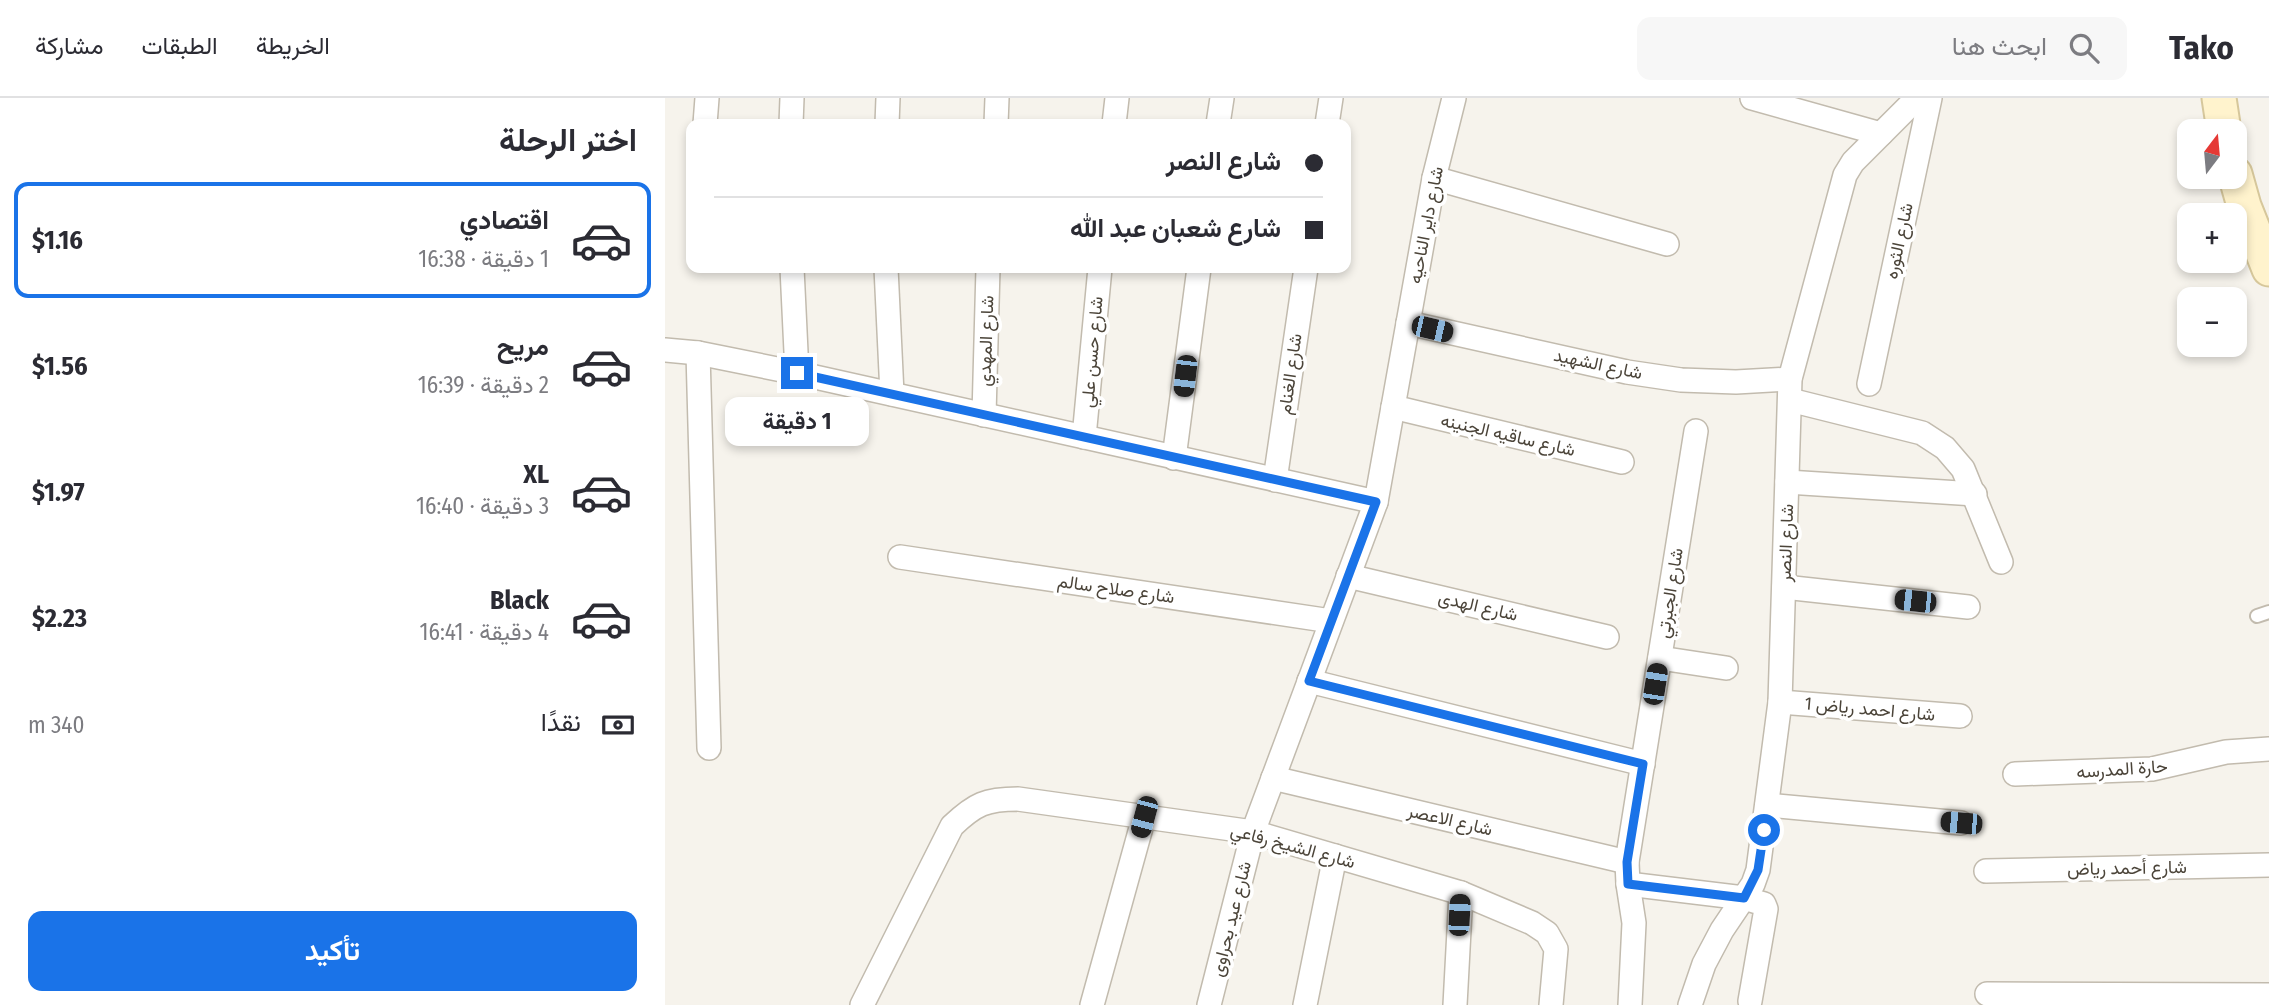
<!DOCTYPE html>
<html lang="ar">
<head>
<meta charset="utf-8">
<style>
	body { margin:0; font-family:"Fira Sans Condensed",Vazirmatn,sans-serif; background:#f7f7f7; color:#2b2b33; direction:rtl; height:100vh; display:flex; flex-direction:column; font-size:26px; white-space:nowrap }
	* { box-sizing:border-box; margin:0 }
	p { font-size:23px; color:#7c7c81 }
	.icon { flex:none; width:38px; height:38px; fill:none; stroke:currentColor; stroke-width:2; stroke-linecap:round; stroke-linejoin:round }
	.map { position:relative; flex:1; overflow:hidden; direction:ltr }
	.drawer { display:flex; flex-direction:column; background:#fff; width:665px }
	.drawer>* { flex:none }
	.banner { position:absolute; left:21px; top:21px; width:665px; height:154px; border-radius:14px; box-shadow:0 4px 10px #0003; direction:rtl; display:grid; align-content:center; height:154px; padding:0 28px; background:#fff }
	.needle { width:46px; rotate:16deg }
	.buttons { position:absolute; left:1512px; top:21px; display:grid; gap:14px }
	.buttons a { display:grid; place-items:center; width:70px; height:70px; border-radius:14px; background:#fff; box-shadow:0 4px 10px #0003; font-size:35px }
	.end { position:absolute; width:32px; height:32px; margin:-16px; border:9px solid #1a73e8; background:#fff; box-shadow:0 0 0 4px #fff }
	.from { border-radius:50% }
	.bubble { position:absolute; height:49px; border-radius:14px; background:#fff; box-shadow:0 4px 10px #0003; font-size:23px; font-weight:700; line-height:49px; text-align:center; direction:rtl }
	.car { position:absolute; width:21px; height:42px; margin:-21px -10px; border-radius:9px; box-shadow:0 0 5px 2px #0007; background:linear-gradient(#222 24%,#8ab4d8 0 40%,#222 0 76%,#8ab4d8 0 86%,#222 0) }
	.banner b { display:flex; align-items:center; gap:24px; height:66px; font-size:26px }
	.banner b+b { border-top:2px solid #e1e1e2 }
	.banner i { width:18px; height:18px; background:#2b2b33 }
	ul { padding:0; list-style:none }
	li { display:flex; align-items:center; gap:21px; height:116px; margin:0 14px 10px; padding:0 14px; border:4px solid transparent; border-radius:14px }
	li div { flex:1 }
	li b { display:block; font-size:26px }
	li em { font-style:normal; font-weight:700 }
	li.active { border-color:#1a73e8 }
	li>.icon { width:63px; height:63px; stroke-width:1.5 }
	h2 { padding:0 28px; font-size:32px; line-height:84px }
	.pay { display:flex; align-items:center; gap:18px; height:77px; padding:0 28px; font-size:26px }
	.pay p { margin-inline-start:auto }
	.primary-button { display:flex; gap:14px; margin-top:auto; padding:14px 28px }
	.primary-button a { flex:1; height:80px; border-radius:14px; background:#1a73e8; color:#fff; font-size:28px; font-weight:700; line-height:80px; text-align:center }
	header { display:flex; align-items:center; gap:42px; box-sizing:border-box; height:98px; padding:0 35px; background:#fff; border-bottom:2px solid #e1e1e2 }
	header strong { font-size:33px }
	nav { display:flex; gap:38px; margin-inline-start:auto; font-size:24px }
	.search { width:490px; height:63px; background:#f7f7f7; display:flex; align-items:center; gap:18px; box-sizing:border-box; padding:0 24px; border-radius:14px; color:#7c7c81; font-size:26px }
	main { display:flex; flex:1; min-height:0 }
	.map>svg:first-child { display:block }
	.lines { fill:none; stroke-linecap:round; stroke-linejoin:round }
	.service-casing { stroke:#c2bbae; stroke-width:16 }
	.minor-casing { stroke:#c2bbae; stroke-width:26 }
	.secondary-casing { stroke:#d6c79b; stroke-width:37 }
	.service { stroke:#fff; stroke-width:12 }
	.minor { stroke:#fff; stroke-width:23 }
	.secondary { stroke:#fff3cd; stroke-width:33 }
	.route { stroke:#1a73e8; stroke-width:9 }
	.labels { text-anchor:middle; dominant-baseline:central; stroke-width:7; stroke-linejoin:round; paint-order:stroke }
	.street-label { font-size:18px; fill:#4b4439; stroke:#fff }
</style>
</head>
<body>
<header>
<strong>Tako</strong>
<div class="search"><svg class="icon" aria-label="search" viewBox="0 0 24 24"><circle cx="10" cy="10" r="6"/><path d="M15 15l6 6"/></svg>ابحث هنا</div>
<nav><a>الخريطة</a><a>الطبقات</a><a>مشاركة</a></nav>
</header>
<main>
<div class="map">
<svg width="1604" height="907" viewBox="0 0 1604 907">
	<rect width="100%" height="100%" fill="#f6f3ec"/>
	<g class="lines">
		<g class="service-casing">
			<path id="service" d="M1592 518 1604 514"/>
		</g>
		<g class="minor-casing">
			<g id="minor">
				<path d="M1087 0 1216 36"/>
				<path d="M40 26 42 0"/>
				<path d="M126 26 127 0"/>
				<path d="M222 26 223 0"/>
				<path d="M331 26 332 0"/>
				<path d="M449 26 452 0"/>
				<path d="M553 26 557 0"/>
				<path d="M662 26 666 0"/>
				<path d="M769 80 1002 146"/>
				<path d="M127 170 132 275"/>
				<path d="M221 170 227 296"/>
				<path d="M743 225 962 274 1016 282 1071 284 1125 281"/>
				<path d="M0 252 33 255 132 275 711 404"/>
				<path d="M33 255 44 650"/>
				<path d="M1204 286 1265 0"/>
				<path d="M1125 302 1257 335 1280 350 1298 371 1336 464"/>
				<path d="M728 309 957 364"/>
				<path d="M319 317 323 170"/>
				<path d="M419 339 435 170"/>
				<path d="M509 360 534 170"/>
				<path d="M610 382 641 170"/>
				<path d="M1122 384 1310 396"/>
				<path d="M235 459 666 523"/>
				<path d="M683 478 942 539"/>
				<path d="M1119 489 1303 509"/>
				<path d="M995 560 1061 570"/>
				<path d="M644 583 978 666"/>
				<path d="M1115 604 1295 618"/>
				<path d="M1350 676 1487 671 1561 654 1604 651"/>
				<path d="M608 680 962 764"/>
				<path d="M1102 707 1296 725"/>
				<path d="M1321 773 1604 767"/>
				<path d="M963 786 1079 800 1099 806 1101 811 1085 903"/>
				<path d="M1322 896 1604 897"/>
				<path d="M197 907 287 728C310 706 321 701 353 701L588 734 796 795 867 825 882 835 891 851 886 907"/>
				<path d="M427 907 479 719"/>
				<path d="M544 907 588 734 711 404 769 80 789 0"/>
				<path d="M640 907 670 758"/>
				<path d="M790 907 796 795"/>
				<path d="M965 907 969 825 963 786 962 764 1031 333"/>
				<path d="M1025 907 1039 866 1057 832 1088 786 1093 772 1115 604 1125 281 1180 77 1188 64 1252 0"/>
			</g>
		</g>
		<g class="secondary-casing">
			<g id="secondary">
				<path d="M1554 0 1559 33"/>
				<path d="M1570 76 1579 108 1604 171"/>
			</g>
		</g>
		<use href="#service" class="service"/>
		<use href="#minor" class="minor"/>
		<use href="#secondary" class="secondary"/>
	</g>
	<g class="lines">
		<path class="route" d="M132 275 711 404 644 583 978 666 962 764 963 786 1079 800 1093 772 1099 732"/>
	</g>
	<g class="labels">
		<g class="street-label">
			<text transform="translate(761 127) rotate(-79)">شارع داير الناحيه</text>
			<text transform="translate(1234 143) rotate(-78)">شارع الثوره</text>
			<text transform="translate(321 243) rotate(-88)">شارع المهدي</text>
			<text transform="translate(427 254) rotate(-85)">شارع حسن علي</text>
			<text transform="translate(933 266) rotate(12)">شارع الشهيد</text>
			<text transform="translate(625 276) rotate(-82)">شارع الغنام</text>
			<text transform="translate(843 337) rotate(13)">شارع ساقيه الجنينه</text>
			<text transform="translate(1121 445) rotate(-88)">شارع النصر</text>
			<text transform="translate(451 491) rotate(8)">شارع صلاح سالم</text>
			<text transform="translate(1005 495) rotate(-81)">شارع الجبرتي</text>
			<text transform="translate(813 508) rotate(13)">شارع الهدى</text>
			<text transform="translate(1205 611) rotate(5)">شارع احمد رياض 1</text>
			<text transform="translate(1457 671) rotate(-4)">حارة المدرسه</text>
			<text transform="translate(785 722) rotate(13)">شارع الاعصر</text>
			<text transform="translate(628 748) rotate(15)">شارع الشيخ رفاعي</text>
			<text transform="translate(1462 770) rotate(-1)">شارع أحمد رياض</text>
			<text transform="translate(566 821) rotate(-76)">شارع عيد بحراوى</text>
		</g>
	</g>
</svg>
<div class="buttons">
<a><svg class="needle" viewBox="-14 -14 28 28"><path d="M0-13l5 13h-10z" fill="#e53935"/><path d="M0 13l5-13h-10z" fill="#7c7c81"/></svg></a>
<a>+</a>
<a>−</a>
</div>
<i class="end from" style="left:1099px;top:732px"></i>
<i class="end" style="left:132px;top:275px"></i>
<div class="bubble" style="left:60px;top:299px;width:144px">1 دقيقة</div>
<i class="car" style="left:767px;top:231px;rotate:103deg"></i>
<i class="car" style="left:520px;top:278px;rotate:187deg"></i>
<i class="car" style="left:1250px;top:503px;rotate:276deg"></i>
<i class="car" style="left:990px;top:586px;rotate:9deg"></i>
<i class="car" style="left:479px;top:719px;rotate:195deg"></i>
<i class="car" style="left:1296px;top:725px;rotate:275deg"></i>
<i class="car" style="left:794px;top:817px;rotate:3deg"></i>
<div class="banner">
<b><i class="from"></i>شارع النصر</b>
<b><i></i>شارع شعبان عبد الله</b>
</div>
</div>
<section class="drawer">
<h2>اختر الرحلة</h2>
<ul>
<li class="active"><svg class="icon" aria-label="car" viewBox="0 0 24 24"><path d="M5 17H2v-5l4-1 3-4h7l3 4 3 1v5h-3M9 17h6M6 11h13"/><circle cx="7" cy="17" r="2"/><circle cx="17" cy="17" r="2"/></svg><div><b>اقتصادي</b><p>1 دقيقة · 16:38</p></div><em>$1.16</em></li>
<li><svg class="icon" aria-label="car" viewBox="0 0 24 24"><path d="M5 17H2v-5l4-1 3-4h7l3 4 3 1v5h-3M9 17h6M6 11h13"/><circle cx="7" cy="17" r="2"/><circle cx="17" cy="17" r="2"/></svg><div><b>مريح</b><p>2 دقيقة · 16:39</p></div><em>$1.56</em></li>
<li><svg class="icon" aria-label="car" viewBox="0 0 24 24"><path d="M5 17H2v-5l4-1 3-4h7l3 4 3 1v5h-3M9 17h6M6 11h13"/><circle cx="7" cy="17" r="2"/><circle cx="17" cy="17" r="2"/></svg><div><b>XL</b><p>3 دقيقة · 16:40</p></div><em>$1.97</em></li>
<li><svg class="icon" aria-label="car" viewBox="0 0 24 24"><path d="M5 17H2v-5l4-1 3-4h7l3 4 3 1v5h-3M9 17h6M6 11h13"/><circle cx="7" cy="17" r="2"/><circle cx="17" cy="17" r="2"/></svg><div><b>Black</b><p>4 دقيقة · 16:41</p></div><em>$2.23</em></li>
</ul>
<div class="pay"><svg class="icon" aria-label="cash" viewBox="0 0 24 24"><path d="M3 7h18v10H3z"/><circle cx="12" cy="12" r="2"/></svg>نقدًا<p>340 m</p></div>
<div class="primary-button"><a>تأكيد</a></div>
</section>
</main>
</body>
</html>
